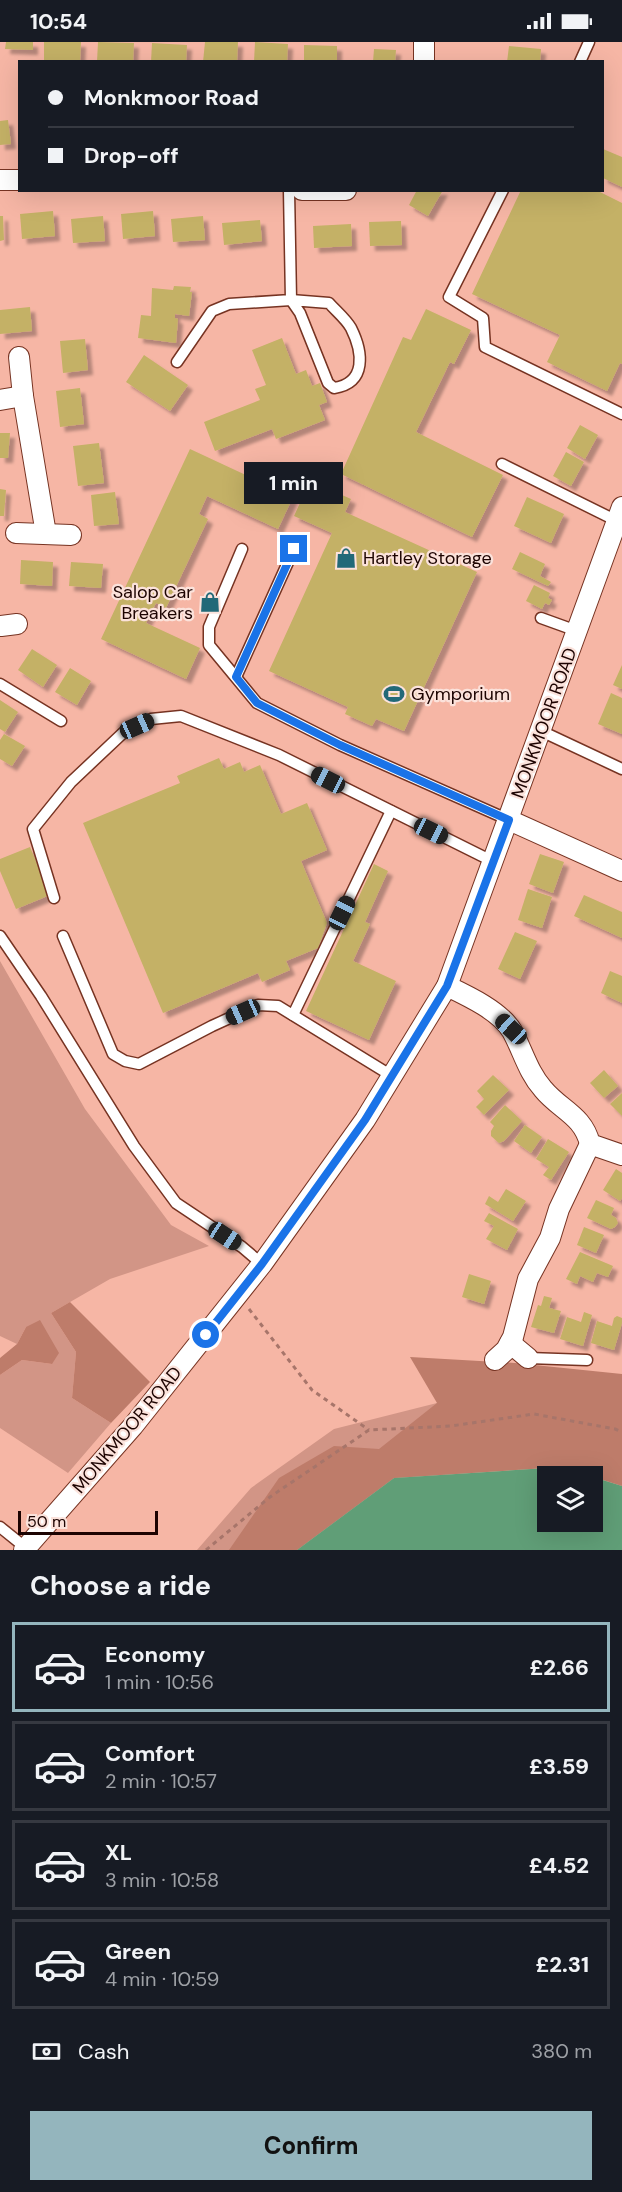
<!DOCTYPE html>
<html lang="en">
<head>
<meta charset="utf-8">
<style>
	body { margin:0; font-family:"DM Sans",sans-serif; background:#20242c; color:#f1f3f6; height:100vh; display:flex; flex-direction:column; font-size:22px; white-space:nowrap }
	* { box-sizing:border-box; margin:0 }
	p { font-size:20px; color:#9ea1a6 }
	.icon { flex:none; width:33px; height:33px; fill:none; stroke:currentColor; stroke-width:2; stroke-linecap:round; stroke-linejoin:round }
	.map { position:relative; height:1508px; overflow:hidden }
	.details { display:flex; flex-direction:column; background:#171b24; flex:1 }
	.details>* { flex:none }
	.hud { position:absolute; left:18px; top:18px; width:586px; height:132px; border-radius:0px; box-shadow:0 6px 24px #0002; display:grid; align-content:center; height:132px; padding:0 30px; background:#171b24 }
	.controls { position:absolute; left:537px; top:1424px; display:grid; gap:12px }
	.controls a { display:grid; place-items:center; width:66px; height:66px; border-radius:0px; background:#171b24; box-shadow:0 6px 24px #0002; font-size:30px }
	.scale { position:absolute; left:18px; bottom:15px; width:140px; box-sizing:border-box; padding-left:6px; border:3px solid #1c0301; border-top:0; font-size:16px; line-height:21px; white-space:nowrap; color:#1c0301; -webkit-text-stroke:4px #fbe2db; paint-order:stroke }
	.end { position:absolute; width:27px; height:27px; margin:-14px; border:8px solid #1a73e8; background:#fff; box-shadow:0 0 0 3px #fff }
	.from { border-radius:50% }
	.bubble { position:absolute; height:42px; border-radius:0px; background:#171b24; box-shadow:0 6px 24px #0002; font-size:20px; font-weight:800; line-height:42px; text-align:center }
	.car { position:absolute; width:18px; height:36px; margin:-18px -9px; border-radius:8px; box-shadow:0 0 4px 2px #0007; background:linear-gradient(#222 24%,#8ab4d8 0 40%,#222 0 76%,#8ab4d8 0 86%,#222 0) }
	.hud b { display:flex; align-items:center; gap:21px; height:57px; font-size:22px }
	.hud b+b { border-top:2px solid #363941 }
	.hud i { width:15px; height:15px; background:#f1f3f6 }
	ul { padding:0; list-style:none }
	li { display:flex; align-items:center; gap:18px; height:90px; margin:0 12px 9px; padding:0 18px; border:3px solid #363941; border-radius:0px }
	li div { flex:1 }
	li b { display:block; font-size:22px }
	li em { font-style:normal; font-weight:800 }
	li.selected { border-color:#94b5bd }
	li>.icon { width:54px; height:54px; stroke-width:1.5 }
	h2 { padding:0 30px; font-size:27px; line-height:72px }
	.pay { display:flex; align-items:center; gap:15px; height:66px; padding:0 30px; font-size:22px }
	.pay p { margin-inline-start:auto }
	.cta { display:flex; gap:12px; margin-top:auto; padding:12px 30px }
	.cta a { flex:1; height:69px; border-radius:0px; background:#94b5bd; color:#111; font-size:24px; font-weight:800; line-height:69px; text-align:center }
	.status { display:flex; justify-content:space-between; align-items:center; height:42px; padding:0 30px; background:#171b24; direction:ltr }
	.status svg { height:16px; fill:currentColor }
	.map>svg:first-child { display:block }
	.green { fill:#d29586 }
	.forest { fill:#be7c6a }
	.water { fill:#609e77 }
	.building { fill:#c4b166; filter:url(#shadow) }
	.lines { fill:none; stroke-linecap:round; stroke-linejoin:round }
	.service-casing { stroke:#763322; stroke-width:13 }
	.minor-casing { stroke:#763322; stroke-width:22 }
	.path { stroke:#a7756a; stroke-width:3; stroke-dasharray:4.5 4.5; stroke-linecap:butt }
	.service { stroke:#fff; stroke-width:10 }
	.minor { stroke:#fff; stroke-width:20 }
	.route { stroke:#1a73e8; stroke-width:8 }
	.labels { text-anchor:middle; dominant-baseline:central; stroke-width:4.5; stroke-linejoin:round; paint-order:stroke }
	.poi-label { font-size:18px; fill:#1c0301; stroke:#fbe2db; text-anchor:start }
	.street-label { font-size:18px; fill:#1c0301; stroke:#fbe2db }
</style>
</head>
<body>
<div class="status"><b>10:54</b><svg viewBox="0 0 49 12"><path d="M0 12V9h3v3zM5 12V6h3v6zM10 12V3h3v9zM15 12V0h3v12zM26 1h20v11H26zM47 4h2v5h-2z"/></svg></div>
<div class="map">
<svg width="622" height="1508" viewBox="0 0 622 1508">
	<defs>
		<filter id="shadow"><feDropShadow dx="5" dy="5" stdDeviation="1.5" flood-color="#0004"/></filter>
	</defs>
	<rect width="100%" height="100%" fill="#f6b6a5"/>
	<g class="green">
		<path d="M0 919 85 1067 171 1183 209 1204 110 1237 51 1271 76 1310 72 1356 111 1381 68 1431 0 1386V1333L22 1318 52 1322 26 1285 17 1302 0 1294Z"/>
		<path d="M437 1361 480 1430 394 1436 297 1508H197L251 1446 334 1387Z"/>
	</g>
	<g class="forest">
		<path d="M70 1260 150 1340 111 1381 72 1356 76 1310 51 1271Z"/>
		<path d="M40 1278 59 1311 52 1322 22 1318 0 1333V1316L17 1302 26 1285Z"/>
		<path d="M410 1315 515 1321 622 1332V1444L562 1425 394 1436 297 1508H229L279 1436 334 1404 379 1407 437 1361Z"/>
	</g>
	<path class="water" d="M562 1425 591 1434H548V1479H592L593 1435 622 1444V1508H297L394 1436Z"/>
	<g class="building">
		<path d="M6 0H33V8L5 7Z"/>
		<path d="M44 0H81L80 20H44Z"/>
		<path d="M98 0 134 1 133 20H97Z"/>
		<path d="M205 0H238L237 20H203Z"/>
		<path d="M255 0 288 2 287 20H254Z"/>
		<path d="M152 1 187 3 186 20H151Z"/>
		<path d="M304 3 337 4V20H304Z"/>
		<path d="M509 4 541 7 540 20H507Z"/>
		<path d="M374 7 396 8 395 20H373Z"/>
		<path d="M8 78 11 102 0 103V79Z"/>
		<path d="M603 107 622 115V145L603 136Z"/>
		<path d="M417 148H443L428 174 409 163Z"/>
		<path d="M521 148H596L622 161V322L620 321 607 349 547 320 560 293 472 252Z"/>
		<path d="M53 169 55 194 22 197 20 172Z"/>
		<path d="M153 169 155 194 123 197 121 172Z"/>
		<path d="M0 174H3L4 198 0 199Z"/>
		<path d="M103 174 105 199 73 201 71 177Z"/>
		<path d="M203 174 205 198 173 200 171 177Z"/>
		<path d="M260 178 262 199 224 203 222 181Z"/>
		<path d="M401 179 402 203 370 204 369 180Z"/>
		<path d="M351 182 352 204 314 206 313 184Z"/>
		<path d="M174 244 191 245 190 250H192L189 274 175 272V276L178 277 176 301 138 296 141 273 151 274 152 246 173 248Z"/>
		<path d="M30 265 32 289 0 292V268Z"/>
		<path d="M426 267 471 288 454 322 450 320 416 390 503 433 472 495 341 432 403 295 411 298Z"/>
		<path d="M282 296 296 332 306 328 312 344 320 341 327 360 319 363 325 378 276 397 272 387 215 409 204 380 260 358 255 347 266 343 252 308Z"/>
		<path d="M85 297 88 328 63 331 60 299Z"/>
		<path d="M144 313 188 343 170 369 126 340Z"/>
		<path d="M80 346 84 382 60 385 56 349Z"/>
		<path d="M580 383 598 393 585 417 567 406Z"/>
		<path d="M0 391H10L8 416H0Z"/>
		<path d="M99 401 104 441 78 444 73 404Z"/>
		<path d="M190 407 293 455 278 487 207 454 199 472 208 477 166 566 156 561 146 581 200 606 186 637 101 597Z"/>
		<path d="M566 410 584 420 571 444 553 434Z"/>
		<path d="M310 439 351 457 345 470 477 530 404 689 376 677 372 684 345 672 348 665 269 629 332 491 294 474Z"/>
		<path d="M0 447 6 448 4 474H0Z"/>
		<path d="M115 450 119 482 94 484 91 453Z"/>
		<path d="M527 455 564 472 551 501 514 484Z"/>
		<path d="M520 510 545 522 540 534 551 540 548 544 512 527Z"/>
		<path d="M21 518 53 520 52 544 20 542Z"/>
		<path d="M71 520 103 522 101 546 69 544Z"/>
		<path d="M534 543 550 551 548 556 552 558 549 563 545 561 542 567 526 559Z"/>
		<path d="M32 607 57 623 43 645 18 628Z"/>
		<path d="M622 623V647L613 643Z"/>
		<path d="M70 626 91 639 77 663 55 650Z"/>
		<path d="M611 651 622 656V692L598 682Z"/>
		<path d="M0 658 18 670 5 690 0 687Z"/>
		<path d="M4 692 25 704 12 724 0 717V698Z"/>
		<path d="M219 716 224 727 240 720 244 730 260 723 281 772 307 761 327 808 301 819 327 881 318 906 286 919 290 928 262 940 258 931 163 971 83 781 180 741 177 734Z"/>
		<path d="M30 805 50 853 16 867 0 829V817Z"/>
		<path d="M540 812 564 820 553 851 529 842Z"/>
		<path d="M374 822 388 829 365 880 370 882 353 919 396 939 369 998 306 969Z"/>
		<path d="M528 847 552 855 542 886 518 878Z"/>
		<path d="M584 853 622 870V896L574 874Z"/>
		<path d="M515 890 537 899 520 937 498 927Z"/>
		<path d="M610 929 622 934V961L601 951Z"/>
		<path d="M604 1028 618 1044 604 1056 590 1041Z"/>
		<path d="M493 1033 509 1048 484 1073 476 1065 484 1057 477 1049Z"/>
		<path d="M622 1051V1074L610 1062Z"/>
		<path d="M505 1063 522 1079 504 1099 499 1101 491 1094V1089L494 1084 490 1080Z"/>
		<path d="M525 1083 542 1095 531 1111 514 1099Z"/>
		<path d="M548 1097 569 1110 551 1138 543 1133 549 1125 536 1117Z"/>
		<path d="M616 1127 622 1131V1156L620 1159 603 1148Z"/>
		<path d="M506 1147 526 1159 513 1179 485 1162 489 1154 498 1160Z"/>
		<path d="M596 1158 614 1166 611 1173 616 1176 618 1181 615 1185 611 1187 587 1176Z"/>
		<path d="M489 1171 518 1187 507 1208 486 1197 494 1184 484 1179Z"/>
		<path d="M584 1185 604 1193 596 1211 577 1203Z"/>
		<path d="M580 1210 613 1224 608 1235 597 1231 593 1240 580 1234 577 1242 566 1237Z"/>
		<path d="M469 1232 491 1239 484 1262 462 1255Z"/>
		<path d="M544 1254 552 1256 549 1266 561 1269 554 1291 531 1285 538 1263 541 1264Z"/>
		<path d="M584 1270 592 1273 583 1304 560 1297 567 1275 581 1280Z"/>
		<path d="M617 1274 622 1276V1281L614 1308 591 1301 597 1279 612 1284 614 1276Z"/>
	</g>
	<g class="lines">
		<g class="service-casing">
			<g id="service">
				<path d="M580 20 589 0"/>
				<path d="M503 148 449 255 483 276 485 305 622 372"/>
				<path d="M291 258 329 261C336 269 346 277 351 286 363 310 367 341 334 346L328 341 300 271Z"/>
				<path d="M177 320 212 269 229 262 291 258 289 148"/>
				<path d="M502 422 617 479"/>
				<path d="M242 507 209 585V603L257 661 340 703 509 778"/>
				<path d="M541 576 577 589"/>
				<path d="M236 635 294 507"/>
				<path d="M0 642 61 679"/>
				<path d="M541 689 622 727"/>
				<path d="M54 856 33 787 71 740 124 690 151 677 181 674 279 713 492 819"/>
				<path d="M0 894 41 954 134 1104 176 1161 242 1205 262 1222"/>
				<path d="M63 894 113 1012 125 1019 139 1022 212 984 258 963 278 964 392 1034"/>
				<path d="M293 973 391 769"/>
				<path d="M528 1316 587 1318"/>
				<path d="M0 1485 26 1506"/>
			</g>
		</g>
		<g class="minor-casing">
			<g id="minor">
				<path d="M424 20V0"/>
				<path d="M0 138H20"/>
				<path d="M302 148H346"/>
				<path d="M19 315 23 354"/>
				<path d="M0 358 23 354 46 492"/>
				<path d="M16 491 71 493"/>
				<path d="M1 584 17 582"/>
				<path d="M509 778 622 829"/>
				<path d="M447 944C468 954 500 969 512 989 523 1009 528 1030 543 1047 560 1068 583 1073 590 1102L622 1113"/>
				<path d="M510 1301 528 1316"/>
				<path d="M495 1318 506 1308 513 1295 528 1237 550 1196 559 1167 590 1102"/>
				<path d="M24 1508 133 1384 262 1222 365 1078 447 944 622 465"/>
			</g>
		</g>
		<g class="path">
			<path d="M249 1267 312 1348 369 1388"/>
			<path d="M206 1508 270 1455 369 1388 451 1384 534 1372 615 1387 622 1390"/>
		</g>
		<use href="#service" class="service"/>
		<use href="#minor" class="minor"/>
	</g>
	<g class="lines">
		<path class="route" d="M206 1293 262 1222 365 1078 447 944 509 778 340 703 257 661 236 635 294 507"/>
	</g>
	<defs>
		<g id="shop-bare" transform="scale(1.62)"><path d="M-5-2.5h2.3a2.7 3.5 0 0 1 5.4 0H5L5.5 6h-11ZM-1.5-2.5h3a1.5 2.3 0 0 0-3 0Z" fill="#226978" stroke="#fbe2db" stroke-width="2.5" paint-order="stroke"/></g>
		<g id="stadium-bare" transform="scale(1.62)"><path d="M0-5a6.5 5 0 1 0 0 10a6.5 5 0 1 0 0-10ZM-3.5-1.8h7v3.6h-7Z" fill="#226978" stroke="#fbe2db" stroke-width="2.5" paint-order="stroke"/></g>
	</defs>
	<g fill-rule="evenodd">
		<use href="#shop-bare" x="346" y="516"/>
		<use href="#shop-bare" x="210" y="560"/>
		<use href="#stadium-bare" x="394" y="652"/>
	</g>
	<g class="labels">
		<g class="poi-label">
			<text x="363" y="516">Hartley Storage</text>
			<text x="193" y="550" text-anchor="end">Salop Car<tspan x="193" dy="21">Breakers</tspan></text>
			<text x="411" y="652">Gymporium</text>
		</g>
		<g class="street-label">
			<text transform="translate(544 681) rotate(-70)">MONKMOOR ROAD</text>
			<text transform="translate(127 1388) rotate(-50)">MONKMOOR ROAD</text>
		</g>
	</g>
</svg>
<div class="controls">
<a><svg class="icon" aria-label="layers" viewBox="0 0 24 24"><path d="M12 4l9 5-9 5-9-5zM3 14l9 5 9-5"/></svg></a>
</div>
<div class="scale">50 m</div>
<i class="end from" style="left:206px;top:1293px"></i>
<i class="end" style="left:294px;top:507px"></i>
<div class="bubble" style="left:244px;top:420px;width:99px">1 min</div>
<i class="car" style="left:137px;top:684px;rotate:66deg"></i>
<i class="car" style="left:328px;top:738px;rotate:297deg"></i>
<i class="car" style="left:431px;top:789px;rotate:116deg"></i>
<i class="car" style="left:342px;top:871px;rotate:26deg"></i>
<i class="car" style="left:243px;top:970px;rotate:246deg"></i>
<i class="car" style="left:511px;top:987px;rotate:313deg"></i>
<i class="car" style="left:225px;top:1194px;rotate:123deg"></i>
<div class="hud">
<b><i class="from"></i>Monkmoor Road</b>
<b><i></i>Drop-off</b>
</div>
</div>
<section class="details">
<h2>Choose a ride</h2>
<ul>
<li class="selected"><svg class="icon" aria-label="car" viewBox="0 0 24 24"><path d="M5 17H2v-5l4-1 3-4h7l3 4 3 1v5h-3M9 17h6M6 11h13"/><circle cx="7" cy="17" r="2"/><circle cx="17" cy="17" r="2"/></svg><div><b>Economy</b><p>1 min · 10:56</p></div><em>£2.66</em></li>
<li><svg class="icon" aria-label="car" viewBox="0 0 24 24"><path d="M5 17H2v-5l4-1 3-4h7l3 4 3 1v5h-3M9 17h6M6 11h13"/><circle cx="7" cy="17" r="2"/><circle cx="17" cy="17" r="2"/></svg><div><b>Comfort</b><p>2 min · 10:57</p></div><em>£3.59</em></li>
<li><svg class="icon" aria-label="car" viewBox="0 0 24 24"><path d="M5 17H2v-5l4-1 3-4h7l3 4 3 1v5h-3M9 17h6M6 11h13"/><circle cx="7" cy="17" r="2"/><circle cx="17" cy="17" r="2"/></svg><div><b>XL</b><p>3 min · 10:58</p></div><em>£4.52</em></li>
<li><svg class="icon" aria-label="car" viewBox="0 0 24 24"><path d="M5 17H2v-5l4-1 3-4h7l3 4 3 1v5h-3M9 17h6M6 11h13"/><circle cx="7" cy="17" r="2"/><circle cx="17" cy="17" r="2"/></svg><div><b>Green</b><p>4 min · 10:59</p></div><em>£2.31</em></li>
</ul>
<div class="pay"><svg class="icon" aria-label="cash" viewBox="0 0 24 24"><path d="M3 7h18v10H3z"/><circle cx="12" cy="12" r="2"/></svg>Cash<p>380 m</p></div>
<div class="cta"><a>Confirm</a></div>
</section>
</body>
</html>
